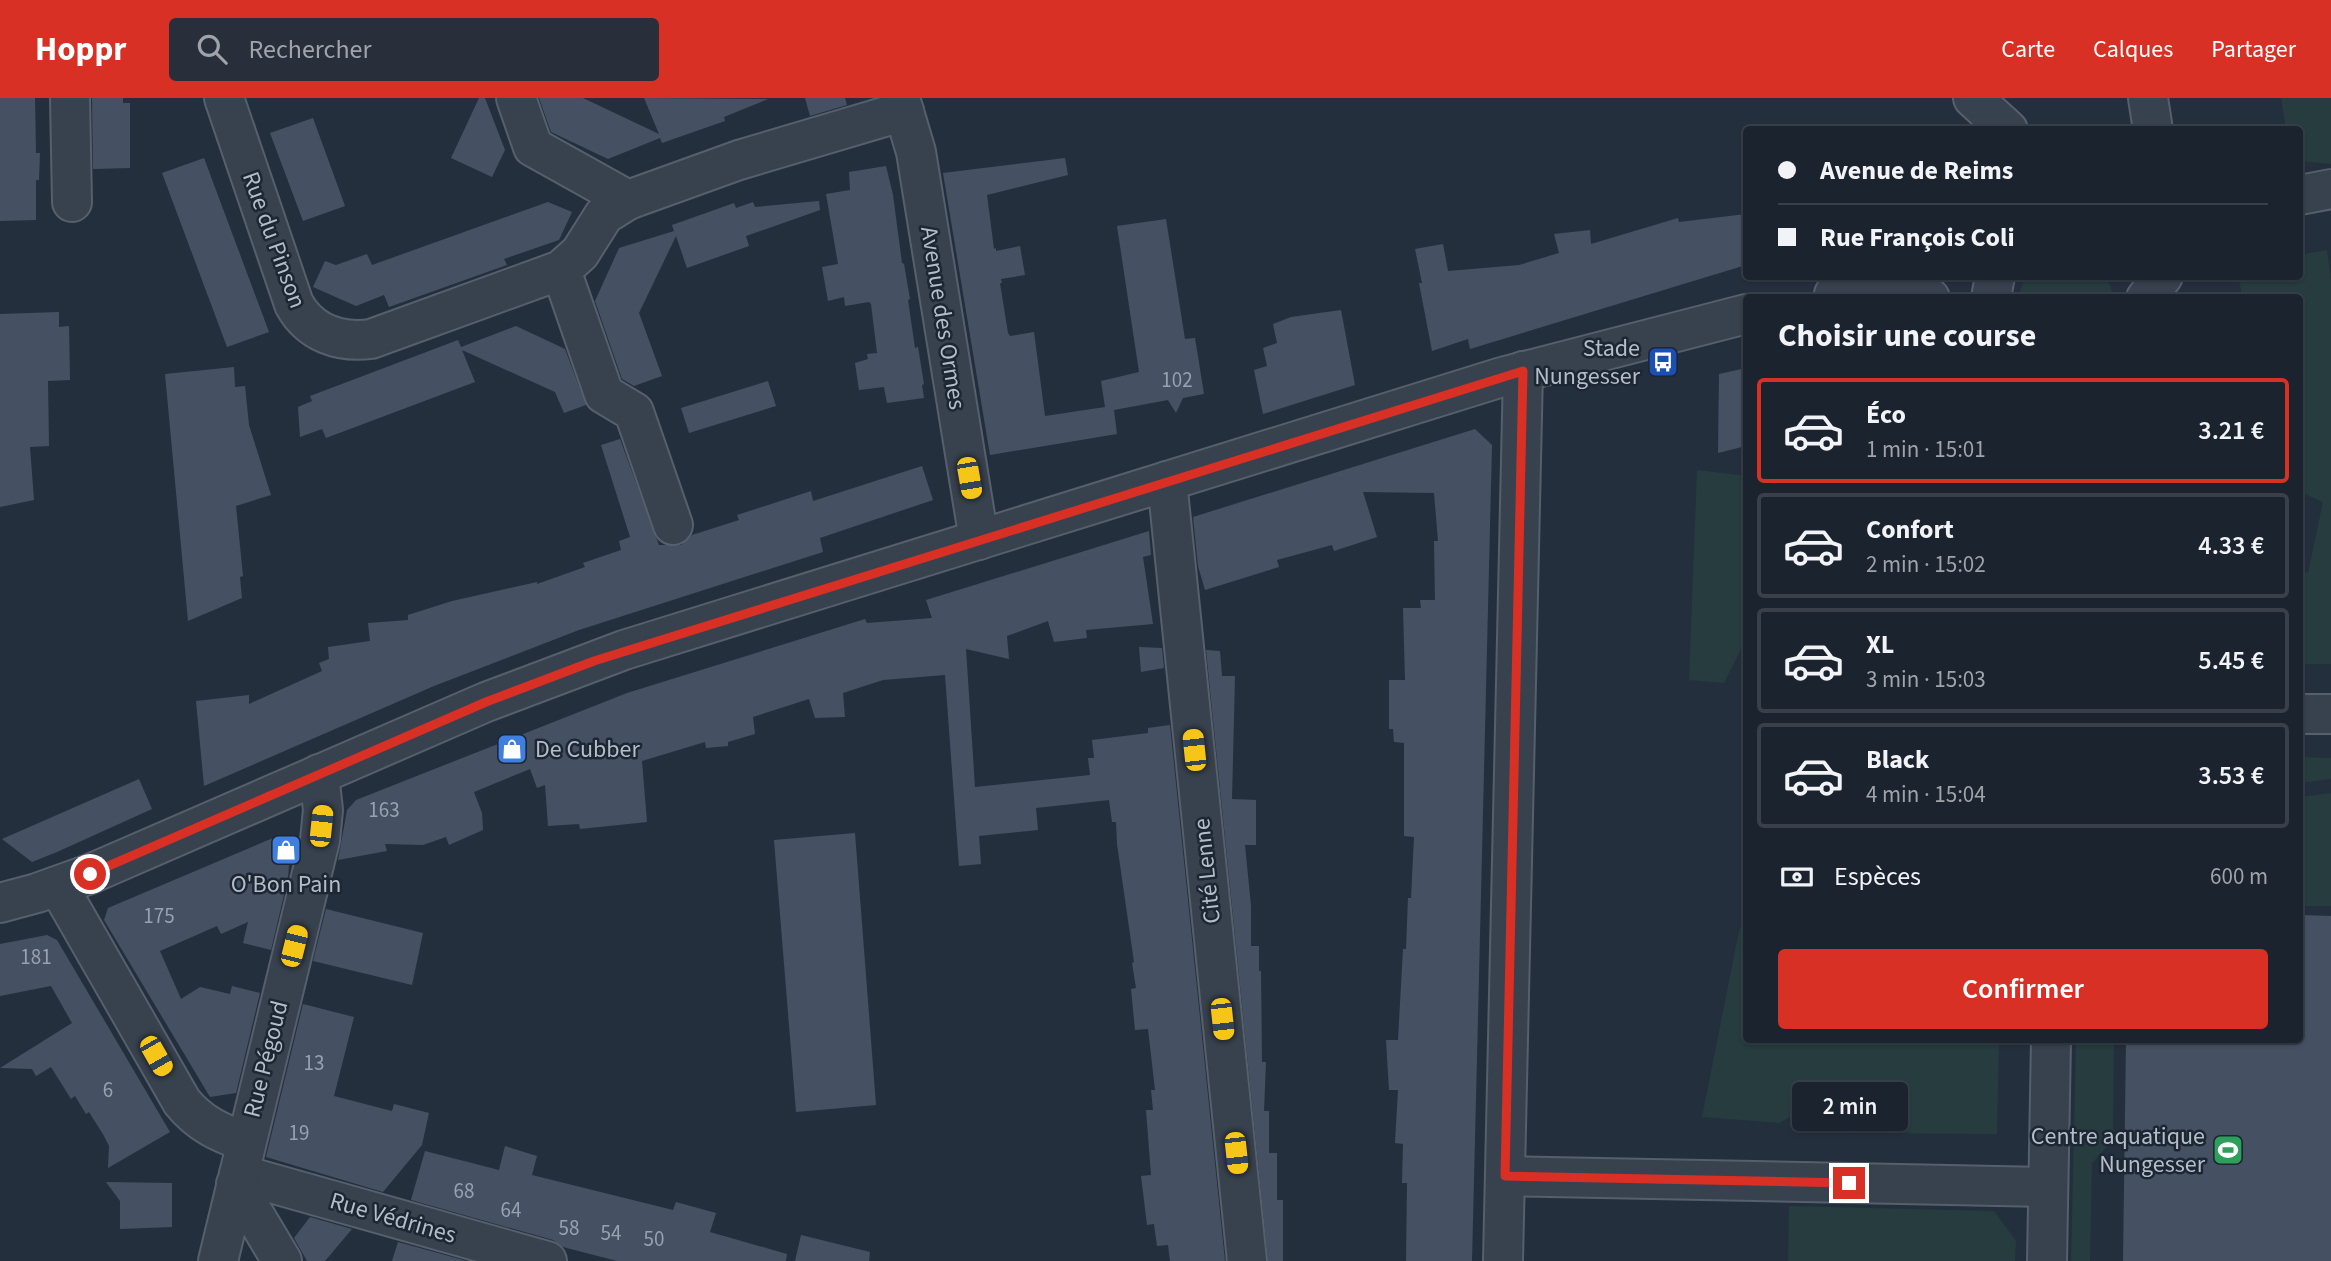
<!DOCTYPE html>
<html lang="fr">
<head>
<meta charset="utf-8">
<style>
	body { margin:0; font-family:"Source Sans 3",sans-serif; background:#282f3a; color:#f1f3f6; height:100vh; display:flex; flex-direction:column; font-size:26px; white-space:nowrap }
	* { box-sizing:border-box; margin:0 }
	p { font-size:23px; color:#a0a4aa }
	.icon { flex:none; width:38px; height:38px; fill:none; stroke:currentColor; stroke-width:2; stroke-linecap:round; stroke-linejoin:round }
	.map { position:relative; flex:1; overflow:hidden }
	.drawer { position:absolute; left:1743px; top:196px; width:560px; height:749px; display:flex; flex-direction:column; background:#1b232e; border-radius:7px; box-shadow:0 2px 5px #0004,0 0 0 2px #39404a }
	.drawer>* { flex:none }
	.hud { position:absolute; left:1743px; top:28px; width:560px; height:154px; border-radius:7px; box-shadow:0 2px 5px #0004,0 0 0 2px #39404a; display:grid; align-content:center; height:154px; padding:0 35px; background:#1b232e }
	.end { position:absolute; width:32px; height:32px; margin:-16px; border:9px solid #d93025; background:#fff; box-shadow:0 0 0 4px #fff }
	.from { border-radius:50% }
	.bubble { position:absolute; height:49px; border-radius:7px; background:#1b232e; box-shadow:0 2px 5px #0004,0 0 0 2px #39404a; font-size:23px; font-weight:600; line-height:49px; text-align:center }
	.car { position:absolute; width:21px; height:42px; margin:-21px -10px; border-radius:9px; box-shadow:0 0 5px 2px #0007; background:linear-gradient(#f5c518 24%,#345 0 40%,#f5c518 0 76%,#345 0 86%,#f5c518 0) }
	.hud b { display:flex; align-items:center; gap:24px; height:66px; font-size:26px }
	.hud b+b { border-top:2px solid #39404a }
	.hud i { width:18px; height:18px; background:#f1f3f6 }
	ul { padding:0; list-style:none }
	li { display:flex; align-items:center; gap:21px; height:105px; margin:0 14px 10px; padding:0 21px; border:4px solid #39404a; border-radius:7px }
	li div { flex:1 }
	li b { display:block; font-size:26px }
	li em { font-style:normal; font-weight:600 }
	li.current { border-color:#d93025 }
	li>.icon { width:63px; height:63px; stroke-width:1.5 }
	h2 { padding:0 35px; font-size:32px; line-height:84px }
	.pay { display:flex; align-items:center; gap:18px; height:77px; padding:0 35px; font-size:26px }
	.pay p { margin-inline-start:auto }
	.button { display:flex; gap:14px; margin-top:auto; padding:14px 35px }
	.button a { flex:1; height:80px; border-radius:7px; background:#d93025; color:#fff; font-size:28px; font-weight:600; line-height:80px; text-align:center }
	header { display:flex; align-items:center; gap:42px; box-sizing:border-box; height:98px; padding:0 35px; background:#d93025; color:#fff }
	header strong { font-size:33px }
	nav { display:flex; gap:38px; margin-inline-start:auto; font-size:24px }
	.search { width:490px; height:63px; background:#282f3a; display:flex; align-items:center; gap:18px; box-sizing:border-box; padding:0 24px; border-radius:7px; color:#a0a4aa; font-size:26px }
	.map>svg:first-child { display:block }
	.green { fill:#263c3f }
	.building { fill:#455162 }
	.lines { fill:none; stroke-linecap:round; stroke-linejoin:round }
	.minor-casing { stroke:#565f6c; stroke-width:42 }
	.minor { stroke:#38414e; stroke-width:38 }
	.route { stroke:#d93025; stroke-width:9 }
	.labels { text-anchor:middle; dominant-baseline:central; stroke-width:5; stroke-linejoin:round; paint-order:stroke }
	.number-label { font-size:21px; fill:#98a1af }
	.street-label { font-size:24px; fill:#b4bcc9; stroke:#1d2633 }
	.poi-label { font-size:24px; fill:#b4bcc9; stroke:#1d2633; text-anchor:end }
</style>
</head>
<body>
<header>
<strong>Hoppr</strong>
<div class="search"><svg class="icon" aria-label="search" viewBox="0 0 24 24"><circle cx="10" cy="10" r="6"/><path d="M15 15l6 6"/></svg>Rechercher</div>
<nav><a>Carte</a><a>Calques</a><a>Partager</a></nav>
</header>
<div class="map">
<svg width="2331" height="1163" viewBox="0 0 2331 1163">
	<rect width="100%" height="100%" fill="#242f3e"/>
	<g class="green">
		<path d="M2281 0H2331V66L2300 63V32L2286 31Z"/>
		<path d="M2327 152 2331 181V566H2300V473L2308 475 2323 404 2300 394V200L2242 199 2239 181 2246 178H2300V157Z"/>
		<path d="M2025 179H2107L2114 199H2018Z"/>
		<path d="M1697 372 1746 378V541L1724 585 1689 582Z"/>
		<path d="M2300 659 2331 660V681L2300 685Z"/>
		<path d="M2331 695V808H2300V699Z"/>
		<path d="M1746 814V942H1999L1997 1036 1848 1035 1821 999 1780 1025 1702 1019 1739 833Z"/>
		<path d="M2076 942H2114L2113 1042 2092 1065 2090 1163H2071Z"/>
		<path d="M1789 1108 1994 1113 2016 1143 2015 1163H1788Z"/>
	</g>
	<g class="building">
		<path d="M0 0H35L36 55H40L39 82H36V122L0 123Z"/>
		<path d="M92 0H123V5H130V70L93 71Z"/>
		<path d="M479 0H485L505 52 492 79 451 60Z"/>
		<path d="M539 0H583L659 36 644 0 768 1 724 19 725 23 662 45 660 40 608 61 551 34Z"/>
		<path d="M805 0H845L847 7 810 18Z"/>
		<path d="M313 20 345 108 303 123 270 35Z"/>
		<path d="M204 60 269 234 227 249 162 75Z"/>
		<path d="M1065 60 1068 77 987 97 994 151 996 150V153L1020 148 1025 177 1001 181 1002 185H1000L1008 235 1010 238 1034 234 1045 318 1105 309 1101 283 1139 274 1117 128 1166 121 1185 241 1195 240 1204 296 1183 300 1176 315 1168 302 1114 312 1117 336 990 357 943 75Z"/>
		<path d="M886 68 893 97 902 165 904 166 910 201 908 202 915 250 918 249 924 286 922 287 924 300 887 305 884 289 859 292 855 265 868 261 867 256 877 255 871 206 869 204 845 208 844 199 828 203 822 169 838 166 826 96 850 92 849 74Z"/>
		<path d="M819 103 820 112 746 138 749 148 687 170 676 138 639 215 662 278 634 288 622 281 595 203 619 150 674 133 672 127 734 105 736 110 753 104 755 109Z"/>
		<path d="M548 104 572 114 559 142 504 161 507 167 389 209 384 197 356 208 313 189 325 163 336 167 367 156 372 167Z"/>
		<path d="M1746 116V167L1470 251 1468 241 1432 253 1419 185H1422L1415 151 1443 146 1448 173 1519 167 1559 155 1554 136 1590 132 1591 146 1678 120 1679 124Z"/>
		<path d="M1341 212 1355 287 1263 316 1254 272 1267 268 1263 250 1277 245 1273 226 1291 219Z"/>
		<path d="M59 214V229L69 228 70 282 48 283 49 348 30 349 34 402 0 409V216Z"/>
		<path d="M516 228 565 251 586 307 564 315 555 294 462 252 475 284 326 340 322 331 300 339 298 309 312 303 310 298 458 242 461 249Z"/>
		<path d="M234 269 235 289 245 288 249 327 271 397 236 408 243 478 240 479 242 500 188 523 165 276Z"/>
		<path d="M1746 270V348L1718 355 1719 276Z"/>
		<path d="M768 283 776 308 689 335 681 310Z"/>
		<path d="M1475 331 1492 347 1472 1163H1406L1407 1085H1402L1403 1046 1395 1045 1398 992H1389L1386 942H1398L1403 851H1406L1408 800H1411L1414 739 1404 738V645L1394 644 1393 631H1389V582H1405L1403 510H1421L1420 502H1435L1434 443H1438L1434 395 1363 394 1377 439 1334 453 1332 447 1277 462 1279 469 1205 492 1198 468 1193 419Z"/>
		<path d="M620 341 659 447H681L692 437 739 422 737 417 811 393 813 403 922 368 933 402 820 440 823 454 579 532 434 588 204 688 196 603 249 597V606L322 573 319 565 329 561 328 549 370 543 368 525 408 522V517L452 503 537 484V486L585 469 583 465 621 452 619 443 630 439 601 347Z"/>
		<path d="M1149 433 1151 457 1143 459 1153 526 1086 532 1087 540 1054 544 1048 523 1007 538 1009 561 966 551 975 689 1090 677 1088 660H1094L1092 642 1148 635V630L1170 627 1225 1163H1170L1168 1147 1157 1148 1154 1126 1147 1127 1141 1078 1151 1077 1146 1012H1153L1151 992H1155L1148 931 1135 932 1131 891 1136 890 1132 865 1134 864 1117 746 1116 724H1112L1109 702 1036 710 1038 732 979 738 981 766 959 768 945 577 883 582 843 595 845 619 815 620 809 601 753 619 755 636 728 644V648L706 650 705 644 642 663 647 724 580 731 579 726 548 728 545 687 537 690 530 671 474 694 482 715 483 732 449 747 446 739 423 747 385 746 387 753 338 762 347 712 356 702 627 595 865 521 867 525 932 520 926 502Z"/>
		<path d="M1139 549 1162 550 1164 570 1141 574Z"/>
		<path d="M1206 552 1220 553 1222 578H1235L1232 701 1256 702V747H1245L1251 808V848H1259V873H1261L1262 964H1266L1264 1013H1269V1055H1277V1102H1283V1163H1268Z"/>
		<path d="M139 681 152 711 57 754 32 764 2 741Z"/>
		<path d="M855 735 876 1007 796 1014 774 742Z"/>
		<path d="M273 740 290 753 288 780 271 852 243 845 248 824 221 836 217 828 160 853 181 901 200 889 230 896 232 888 260 895 236 995 210 999 104 822 108 810Z"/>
		<path d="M326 811 423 835 412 887 313 863Z"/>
		<path d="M2300 817 2331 818V1163H2123L2126 942H2300Z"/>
		<path d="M47 837 57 842 170 1034 108 1070 109 1048 104 1038 89 1014 86 1016 75 998 71 1001 51 969 36 978 32 971 0 970 72 925 51 888 0 898V846Z"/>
		<path d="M303 906 354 919 334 998 392 1013 394 1006 429 1015 422 1047 383 1094 266 1059Z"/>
		<path d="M505 1048 537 1058 532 1077 673 1112 676 1104 716 1115 710 1134 787 1156 786 1163H617L563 1149 553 1142 411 1102 425 1053 499 1072Z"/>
		<path d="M106 1084 172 1085V1129L120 1131V1103Z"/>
		<path d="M310 1119 352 1131 325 1163H307L294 1140Z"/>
		<path d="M801 1137 870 1154 869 1163H795Z"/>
		<path d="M398 1144 467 1163H392Z"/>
	</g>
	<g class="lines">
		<g class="minor-casing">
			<g id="minor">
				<path d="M70 0 72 104"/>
				<path d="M224 0 294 206C310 235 339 245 371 241L561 172 580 155 604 117 628 102 739 62 904 13"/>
				<path d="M516 0 533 49 628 102"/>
				<path d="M900 0 916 54 979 442"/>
				<path d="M1973 0 2008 32"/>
				<path d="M2148 0 2153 32"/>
				<path d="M2300 97 2331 91"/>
				<path d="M561 172 604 296 634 314 673 427"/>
				<path d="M1834 196H1890L1930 200"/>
				<path d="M1991 200 1995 178"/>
				<path d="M2146 200 2163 178"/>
				<path d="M1167 383 1247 1163"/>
				<path d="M2300 616H2331"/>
				<path d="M58 788 182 1004C200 1026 220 1035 246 1044"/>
				<path d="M0 805 37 795 90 776 486 604 624 552 1502 279 1746 216"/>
				<path d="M239 1076 547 1163"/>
				<path d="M1505 1078 2048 1089"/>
				<path d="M236 1086 282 1163"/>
				<path d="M218 1163 320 742 323 712 319 676"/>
				<path d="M1503 1163 1523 273"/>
				<path d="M2047 1163 2051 942"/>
			</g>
		</g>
		<use href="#minor" class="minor"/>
	</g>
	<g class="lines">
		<path class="route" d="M90 776 486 604 594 563 1523 273 1505 1078 1849 1085"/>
	</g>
	<defs>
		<g id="bus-square" transform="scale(1.575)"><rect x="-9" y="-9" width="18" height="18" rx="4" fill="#1a4fb4" stroke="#1d2633"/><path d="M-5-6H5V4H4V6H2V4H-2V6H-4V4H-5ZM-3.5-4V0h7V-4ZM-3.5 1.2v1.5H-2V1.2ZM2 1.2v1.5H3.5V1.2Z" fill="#fff"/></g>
		<g id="shop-square" transform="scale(1.575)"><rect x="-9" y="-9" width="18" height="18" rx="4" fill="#3f7fe0" stroke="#1d2633"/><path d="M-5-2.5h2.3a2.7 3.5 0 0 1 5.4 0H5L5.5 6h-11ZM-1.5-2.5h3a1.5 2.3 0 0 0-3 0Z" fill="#fff"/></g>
		<g id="stadium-square" transform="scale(1.575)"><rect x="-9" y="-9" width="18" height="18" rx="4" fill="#2e9e5b" stroke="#1d2633"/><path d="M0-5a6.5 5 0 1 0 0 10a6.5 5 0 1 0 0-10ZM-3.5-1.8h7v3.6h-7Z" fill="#fff"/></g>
	</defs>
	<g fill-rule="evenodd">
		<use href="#bus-square" x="1663" y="264"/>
		<use href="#shop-square" x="512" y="651"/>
		<use href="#shop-square" x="286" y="752"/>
		<use href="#stadium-square" x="2228" y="1052"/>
	</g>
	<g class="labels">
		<g class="number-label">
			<text x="1177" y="282">102</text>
			<text x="384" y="712">163</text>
			<text x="159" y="818">175</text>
			<text x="36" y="859">181</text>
			<text x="314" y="965">13</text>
			<text x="108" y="992">6</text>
			<text x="299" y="1035">19</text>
			<text x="464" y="1093">68</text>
			<text x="511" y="1112">64</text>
			<text x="569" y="1130">58</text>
			<text x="611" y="1135">54</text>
			<text x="654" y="1141">50</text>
		</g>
		<g class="street-label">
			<text transform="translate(274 142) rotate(70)">Rue du Pinson</text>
			<text transform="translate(943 220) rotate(81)">Avenue des Ormes</text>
			<text transform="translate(1207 773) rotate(-96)">Cité Lenne</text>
			<text transform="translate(266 961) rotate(-76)">Rue Pégoud</text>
			<text transform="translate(393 1120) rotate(16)">Rue Védrines</text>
		</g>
		<g class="poi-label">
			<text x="1640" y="250">Stade<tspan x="1640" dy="28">Nungesser</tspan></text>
			<text x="535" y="651" text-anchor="start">De Cubber</text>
			<text x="286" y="786" text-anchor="middle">O'Bon Pain</text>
			<text x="2205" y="1038">Centre aquatique<tspan x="2205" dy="28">Nungesser</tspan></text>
		</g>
	</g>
</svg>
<i class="end from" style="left:90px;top:776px"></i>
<i class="end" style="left:1849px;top:1085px"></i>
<div class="bubble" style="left:1792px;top:984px;width:116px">2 min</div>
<i class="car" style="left:969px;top:380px;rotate:170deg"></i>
<i class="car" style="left:1194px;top:652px;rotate:354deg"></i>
<i class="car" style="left:321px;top:728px;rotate:6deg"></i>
<i class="car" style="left:294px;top:848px;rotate:14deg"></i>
<i class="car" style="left:1222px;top:921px;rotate:174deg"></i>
<i class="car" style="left:156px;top:958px;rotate:150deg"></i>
<i class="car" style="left:1236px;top:1055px;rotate:174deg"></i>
<div class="hud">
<b><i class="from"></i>Avenue de Reims</b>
<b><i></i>Rue François Coli</b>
</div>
<section class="drawer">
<h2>Choisir une course</h2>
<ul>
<li class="current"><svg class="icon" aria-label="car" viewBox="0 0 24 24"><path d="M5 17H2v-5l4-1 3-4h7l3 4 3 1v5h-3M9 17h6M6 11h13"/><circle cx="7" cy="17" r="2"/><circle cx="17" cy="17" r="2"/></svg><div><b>Éco</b><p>1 min · 15:01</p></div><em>3.21 €</em></li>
<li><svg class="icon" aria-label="car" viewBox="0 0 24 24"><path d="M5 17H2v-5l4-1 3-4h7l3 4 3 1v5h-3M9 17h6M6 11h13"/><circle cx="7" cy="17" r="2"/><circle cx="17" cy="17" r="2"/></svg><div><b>Confort</b><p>2 min · 15:02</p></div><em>4.33 €</em></li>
<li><svg class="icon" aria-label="car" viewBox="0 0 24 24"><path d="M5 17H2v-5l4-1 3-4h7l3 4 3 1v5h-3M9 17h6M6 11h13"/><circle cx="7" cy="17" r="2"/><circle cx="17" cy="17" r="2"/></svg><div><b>XL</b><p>3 min · 15:03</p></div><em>5.45 €</em></li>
<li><svg class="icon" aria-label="car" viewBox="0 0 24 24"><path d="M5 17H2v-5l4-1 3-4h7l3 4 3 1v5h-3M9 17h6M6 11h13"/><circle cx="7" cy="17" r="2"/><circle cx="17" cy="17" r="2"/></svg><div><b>Black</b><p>4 min · 15:04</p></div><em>3.53 €</em></li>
</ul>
<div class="pay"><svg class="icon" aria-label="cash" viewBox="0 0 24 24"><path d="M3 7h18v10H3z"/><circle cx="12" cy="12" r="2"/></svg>Espèces<p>600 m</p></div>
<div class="button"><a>Confirmer</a></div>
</section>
</div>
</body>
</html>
